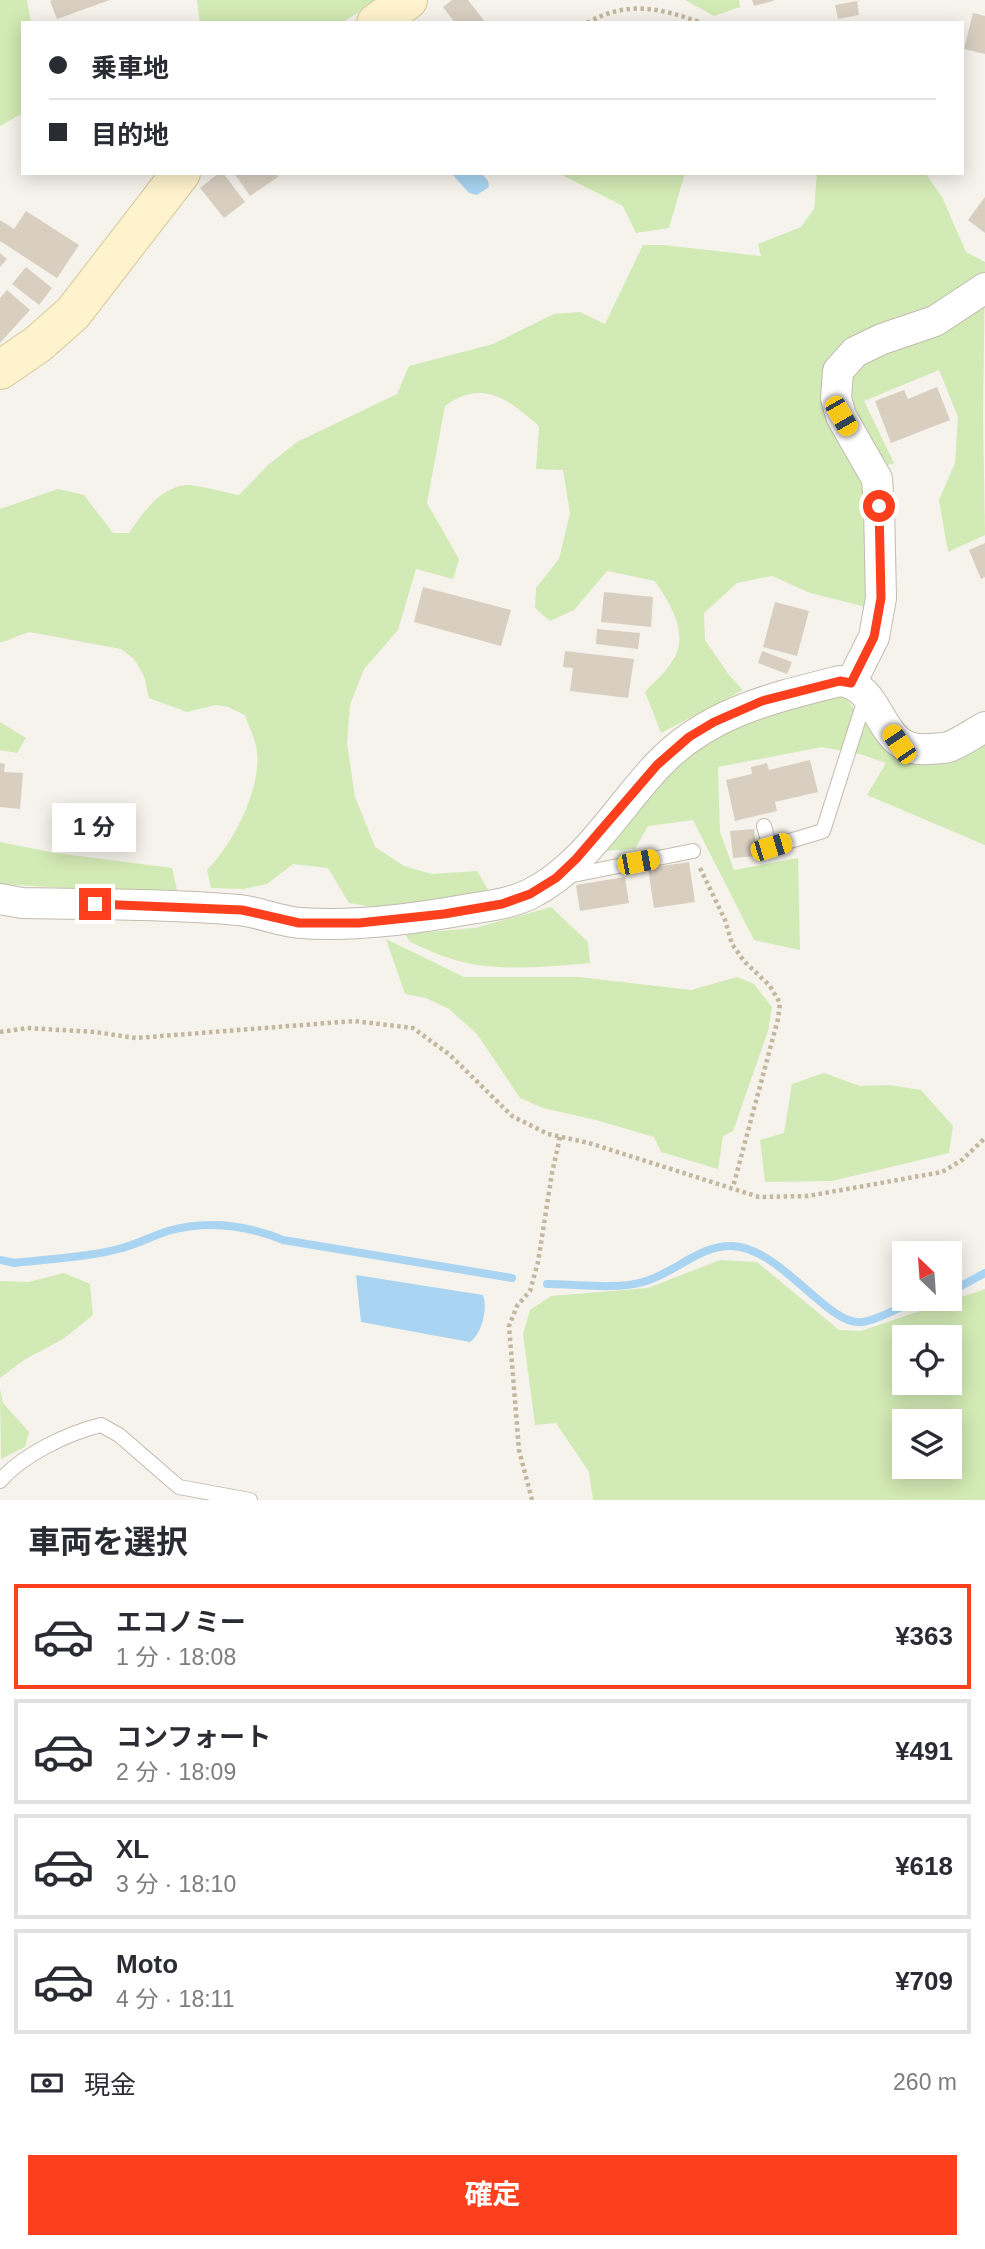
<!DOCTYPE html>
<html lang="ja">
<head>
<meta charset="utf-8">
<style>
	body { margin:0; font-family:Helvetica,"Noto Sans JP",sans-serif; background:#f2f2f3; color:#2b2b33; height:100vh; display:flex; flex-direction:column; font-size:26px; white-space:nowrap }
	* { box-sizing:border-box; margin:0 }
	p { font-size:23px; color:#7c7c81 }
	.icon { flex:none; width:38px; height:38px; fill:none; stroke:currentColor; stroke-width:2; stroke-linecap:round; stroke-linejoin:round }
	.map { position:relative; height:1500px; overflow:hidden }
	.details { display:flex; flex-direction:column; background:#fff; flex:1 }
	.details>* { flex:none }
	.banner { position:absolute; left:21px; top:21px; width:943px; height:154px; border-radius:0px; box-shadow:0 4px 18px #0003; display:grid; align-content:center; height:154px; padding:0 28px; background:#fff }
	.needle { width:46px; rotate:335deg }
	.buttons { position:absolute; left:892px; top:1241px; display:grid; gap:14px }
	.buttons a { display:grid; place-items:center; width:70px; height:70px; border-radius:0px; background:#fff; box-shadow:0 4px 18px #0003; font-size:35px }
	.end { position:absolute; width:32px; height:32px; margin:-16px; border:9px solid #fc3f1d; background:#fff; box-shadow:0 0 0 4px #fff }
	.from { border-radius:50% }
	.bubble { position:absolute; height:49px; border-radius:0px; background:#fff; box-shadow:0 4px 18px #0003; font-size:23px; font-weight:700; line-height:49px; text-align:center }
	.car { position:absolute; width:21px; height:42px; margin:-21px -10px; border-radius:9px; box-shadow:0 0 5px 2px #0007; background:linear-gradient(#f5c518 24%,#345 0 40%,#f5c518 0 76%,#345 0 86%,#f5c518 0) }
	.banner b { display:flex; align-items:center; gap:24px; height:66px; font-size:26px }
	.banner b+b { border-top:2px solid #e1e1e2 }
	.banner i { width:18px; height:18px; background:#2b2b33 }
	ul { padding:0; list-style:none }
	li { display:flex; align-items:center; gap:21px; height:105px; margin:0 14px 10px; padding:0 14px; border:4px solid #e1e1e2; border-radius:0px }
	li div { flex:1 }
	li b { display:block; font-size:26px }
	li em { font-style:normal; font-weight:700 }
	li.selected { border-color:#fc3f1d }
	li>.icon { width:63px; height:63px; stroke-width:1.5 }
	h2 { padding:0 28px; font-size:32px; line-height:84px }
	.pay { display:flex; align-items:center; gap:18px; height:77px; padding:0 28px; font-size:26px }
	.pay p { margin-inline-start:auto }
	.primary-button { display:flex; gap:14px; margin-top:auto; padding:14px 28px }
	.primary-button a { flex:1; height:80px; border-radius:0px; background:#fc3f1d; color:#fff; font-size:28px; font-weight:700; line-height:80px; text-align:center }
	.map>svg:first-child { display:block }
	.green { fill:#d2eab5; fill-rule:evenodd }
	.water { fill:#a9d4f2 }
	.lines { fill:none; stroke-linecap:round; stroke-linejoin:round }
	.stream { stroke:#a9d4f2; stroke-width:8 }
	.building { fill:#d8cfc1 }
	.lane-casing { stroke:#c2bbae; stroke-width:16 }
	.street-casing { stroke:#c2bbae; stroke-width:32 }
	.secondary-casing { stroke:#d6c79b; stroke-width:40 }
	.path { stroke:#c4b79f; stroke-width:4.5; stroke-dasharray:3.5 3.5; stroke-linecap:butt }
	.lane { stroke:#fff; stroke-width:14 }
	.street { stroke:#fff; stroke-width:30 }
	.secondary { stroke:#fff3cd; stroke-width:38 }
	.route { stroke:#fc3f1d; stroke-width:9 }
</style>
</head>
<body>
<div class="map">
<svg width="985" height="1500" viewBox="0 0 985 1500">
	<rect width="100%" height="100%" fill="#f6f3ec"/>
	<g class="green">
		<path d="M0 0H27L31 23H23V113L0 126Z"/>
		<path d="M164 0H377L342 23H200L197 0Z"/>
		<path d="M685 0H739L740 7 714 16Z"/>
		<path d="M558 173H685L669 228 636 233 623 206Z"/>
		<path d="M817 173H925L942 197 966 252 985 262 983 416 985 535 948 552 939 500 955 463 958 417 939 370 864 401 894 463 880 468 863 482 871 564 866 607 810 593 772 576 737 583 704 613 705 640 729 675 743 690 661 733 645 692C653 683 664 674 671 663 691 636 671 605 655 581L607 571 574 610 550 621 535 608 536 588 559 559 570 513 563 470 536 469 539 426C509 400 483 378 445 406L427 503 459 559 453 579 416 569 398 630 364 669 350 705 347 743 355 797 375 847 404 866 432 874 477 871 489 891 386 909 349 903 328 868 293 864 267 884 243 889 211 888 207 870C234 843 264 785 256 746 254 736 248 725 245 715L228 707 216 705 187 712 149 698 144 676 134 659 121 649 29 632 0 643V509L58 489 84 495 113 533H129C143 513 159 488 186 485 194 484 228 493 239 495L268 465 297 442 397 394 409 366 493 344 554 314 580 312 605 324 643 245H663L761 256 758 244 801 227 814 209Z"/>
		<path d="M843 695 885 746 985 744V845L867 795 886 763 863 755 822 747 718 767 720 832 734 870 798 858 800 950 754 940 693 820 648 826 635 849 602 851 684 755 724 728 812 700Z"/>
		<path d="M0 722 26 738 17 753 0 750Z"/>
		<path d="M0 842 55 853 172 868 177 890 82 889 0 884Z"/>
		<path d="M551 907 588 942 590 963C546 967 498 972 455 960 440 956 424 948 410 942L405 934 475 928Z"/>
		<path d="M386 939 464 977H579L691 990 737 977 754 984 772 1007 768 1031 733 1131 723 1136 718 1169 661 1152 654 1137 596 1120 543 1108 520 1098 477 1034 449 1009 426 998 405 994Z"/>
		<path d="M824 1073 860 1086 889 1085 921 1090 953 1126 949 1153 832 1181 765 1182 760 1140 784 1133 792 1084Z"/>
		<path d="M720 1260 757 1262 839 1330 861 1331 985 1289V1500H593L589 1472 556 1423 535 1425 523 1334 530 1310 551 1296 648 1288ZM905 1337H950V1382H905ZM905 1421H950V1466H905Z"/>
		<path d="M64 1273 90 1284 93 1315 63 1339 24 1360 0 1378V1281L29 1282Z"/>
		<path d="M0 1389 3 1403 29 1432 25 1447 1 1459Z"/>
	</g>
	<g class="water">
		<path d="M451 173H481L488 181 489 187 477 195 469 193Z"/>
		<path d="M356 1275 483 1295C488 1309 482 1333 470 1342L361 1322Z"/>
	</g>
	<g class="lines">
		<g class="stream">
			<path d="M0 1260 15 1263C48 1259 91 1257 122 1248 138 1244 152 1236 168 1231 207 1220 246 1225 283 1240L512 1278"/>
			<path d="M547 1284C576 1284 616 1290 643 1282 674 1274 699 1245 732 1246 782 1248 828 1327 862 1322 879 1320 896 1308 912 1303 919 1301 926 1300 933 1298"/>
			<path d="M950 1292 985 1273"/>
		</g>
	</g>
	<g class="building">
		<path d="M110 0 57 19 50 1 52 0Z"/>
		<path d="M452 0H468L486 23H455L443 7Z"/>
		<path d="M752 0H773V1L754 6Z"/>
		<path d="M857 1 859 15 838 19 835 5Z"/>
		<path d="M973 13 985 16V54L964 49Z"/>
		<path d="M219 173H223L245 202 224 218 200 188Z"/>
		<path d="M234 173H276L278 177 250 196Z"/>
		<path d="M985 197V233L968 220Z"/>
		<path d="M26 211 79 245 57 278 0 241V220L14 229Z"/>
		<path d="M0 253 7 259 0 267Z"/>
		<path d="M26 267 52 288 39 305 12 284Z"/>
		<path d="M7 290 30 310 0 343V298Z"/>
		<path d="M937 387 950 420 891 443 875 401 904 390 908 399Z"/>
		<path d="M985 543V577L981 579 969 550Z"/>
		<path d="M423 587 511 610 501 646 414 622Z"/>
		<path d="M604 592 653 597 651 627 601 622Z"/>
		<path d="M775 602 809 611 797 656 763 647Z"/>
		<path d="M597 629 640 633 638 649 596 644Z"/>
		<path d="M565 651 634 659 628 698 570 691 573 668 563 667Z"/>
		<path d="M762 651 792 662 787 674 758 663Z"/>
		<path d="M810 760 818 792 775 802 777 811 735 821 726 780 752 774 751 767 767 763 769 770Z"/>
		<path d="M0 763 5 764 4 772 23 773 20 809 0 807Z"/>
		<path d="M754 829 757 856 733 858 730 831Z"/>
		<path d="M689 862 695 902 654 908 648 868Z"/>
		<path d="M625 877 629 903 580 911 576 885Z"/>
	</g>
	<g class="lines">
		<g class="lane-casing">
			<g id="lane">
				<path d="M764 826 770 847 823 831 866 696"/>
				<path d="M568 876 693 851"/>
				<path d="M0 1481C22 1455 68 1433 101 1425L119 1435 179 1487 250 1500"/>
			</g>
		</g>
		<g class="street-casing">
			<g id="street">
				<path d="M851 683 874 637 881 598 879 506 877 479 841 416 836 398 838 371 855 352 882 339 935 321 985 288"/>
				<path d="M0 899 22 903C94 904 167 904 239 910 260 912 280 922 301 923 356 927 415 919 469 909 490 906 512 903 530 894 584 867 617 809 656 767 706 713 771 698 840 681 886 687 875 754 929 749 936 748 945 749 951 746 963 741 974 733 985 727"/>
			</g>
		</g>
		<g class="secondary-casing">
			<g id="secondary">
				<path d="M376 23 408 0"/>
				<path d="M0 370 38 344 73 313 181 173"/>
			</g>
		</g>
		<g class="path">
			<path d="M587 23C628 0 660 8 702 23"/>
			<path d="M700 868 725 920 732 944 744 961 770 986 780 1003 778 1019 733 1187"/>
			<path d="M0 1032 27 1028 95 1032 136 1038 354 1021 413 1028 450 1055 512 1116 548 1134 589 1143 759 1197 808 1196 942 1172 962 1160 985 1138"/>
			<path d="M532 1500 519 1450 509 1326 517 1306 530 1291 538 1262 552 1173 560 1137"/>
		</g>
		<use href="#lane" class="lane"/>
		<use href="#street" class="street"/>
		<use href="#secondary" class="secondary"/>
	</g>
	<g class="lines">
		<path class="route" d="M95 904 242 910 299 923H359L444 914 502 904 530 894 556 878 576 859 657 765 689 737 714 722 762 701 840 681 851 683 874 637 881 598 879 506"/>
	</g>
</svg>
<div class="buttons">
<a><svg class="needle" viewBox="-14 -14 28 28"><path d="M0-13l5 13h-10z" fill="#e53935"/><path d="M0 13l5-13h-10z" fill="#7c7c81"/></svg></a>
<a><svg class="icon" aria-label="locate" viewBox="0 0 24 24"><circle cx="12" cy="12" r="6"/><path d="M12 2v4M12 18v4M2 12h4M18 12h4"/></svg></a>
<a><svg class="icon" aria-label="layers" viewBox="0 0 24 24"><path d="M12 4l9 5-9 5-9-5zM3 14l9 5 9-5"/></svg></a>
</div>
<i class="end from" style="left:879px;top:506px"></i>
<i class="end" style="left:95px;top:904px"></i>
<div class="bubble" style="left:52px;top:803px;width:84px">1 分</div>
<i class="car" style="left:841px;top:416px;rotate:150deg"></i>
<i class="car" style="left:899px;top:744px;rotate:326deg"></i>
<i class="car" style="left:771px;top:847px;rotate:73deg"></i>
<i class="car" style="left:638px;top:862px;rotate:79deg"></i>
<div class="banner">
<b><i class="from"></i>乗車地</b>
<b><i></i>目的地</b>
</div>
</div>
<section class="details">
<h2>車両を選択</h2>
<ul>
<li class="selected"><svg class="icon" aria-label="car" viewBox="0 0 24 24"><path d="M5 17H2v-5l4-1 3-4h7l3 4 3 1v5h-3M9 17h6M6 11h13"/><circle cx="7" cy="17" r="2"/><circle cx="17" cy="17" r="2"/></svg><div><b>エコノミー</b><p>1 分 · 18:08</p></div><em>¥363</em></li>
<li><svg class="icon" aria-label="car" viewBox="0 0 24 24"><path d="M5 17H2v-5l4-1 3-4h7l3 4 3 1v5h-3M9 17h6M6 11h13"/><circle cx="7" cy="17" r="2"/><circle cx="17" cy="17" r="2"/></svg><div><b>コンフォート</b><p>2 分 · 18:09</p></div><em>¥491</em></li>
<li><svg class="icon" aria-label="car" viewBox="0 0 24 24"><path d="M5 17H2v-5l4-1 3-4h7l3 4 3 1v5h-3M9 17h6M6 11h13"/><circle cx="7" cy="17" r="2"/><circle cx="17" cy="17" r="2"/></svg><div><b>XL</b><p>3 分 · 18:10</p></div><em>¥618</em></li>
<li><svg class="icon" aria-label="car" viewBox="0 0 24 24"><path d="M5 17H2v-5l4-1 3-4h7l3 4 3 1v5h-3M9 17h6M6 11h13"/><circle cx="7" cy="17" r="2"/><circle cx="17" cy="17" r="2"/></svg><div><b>Moto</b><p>4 分 · 18:11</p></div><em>¥709</em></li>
</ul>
<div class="pay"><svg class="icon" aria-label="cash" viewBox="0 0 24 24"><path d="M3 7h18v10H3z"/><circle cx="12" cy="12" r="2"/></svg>現金<p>260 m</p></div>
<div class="primary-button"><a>確定</a></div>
</section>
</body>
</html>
